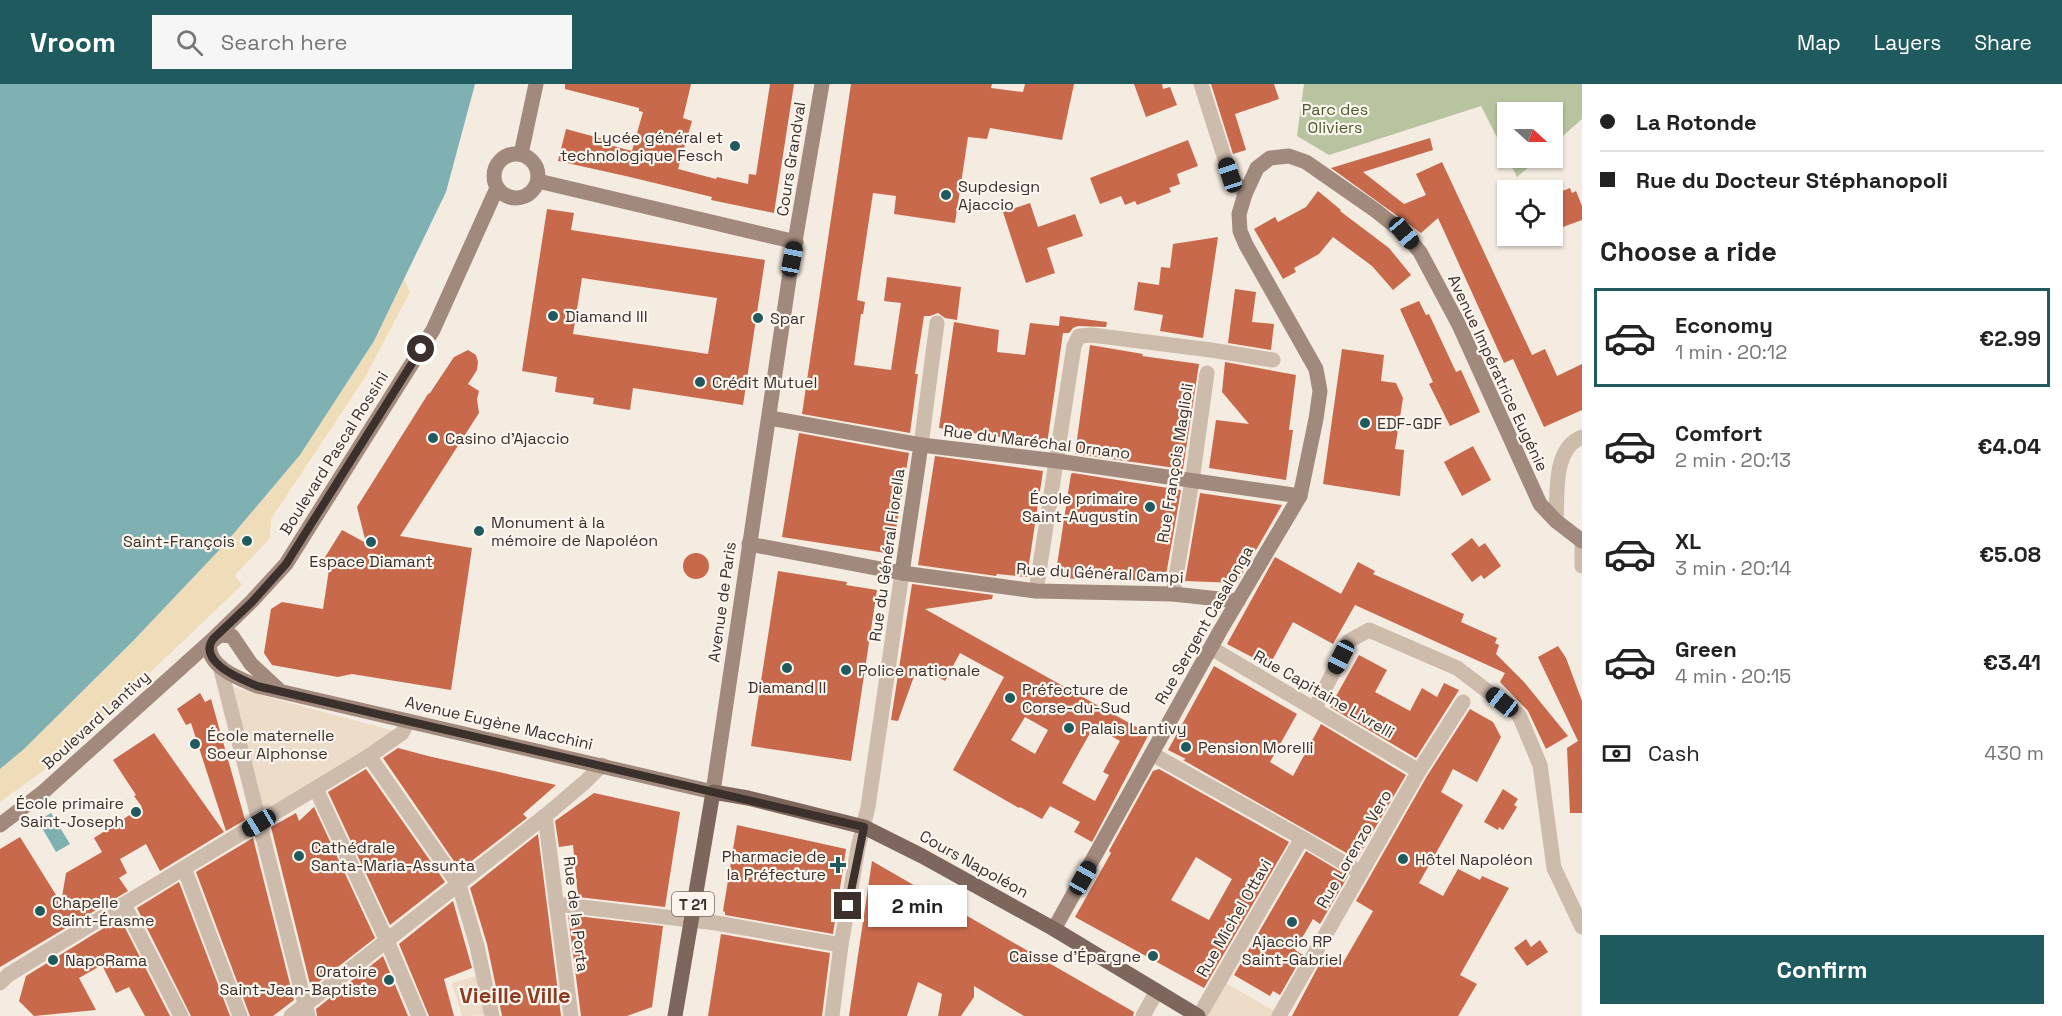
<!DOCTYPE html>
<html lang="en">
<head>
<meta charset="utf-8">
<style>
	body { margin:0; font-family:"Space Grotesk",sans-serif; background:#f6f6f6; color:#222; height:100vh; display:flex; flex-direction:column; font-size:22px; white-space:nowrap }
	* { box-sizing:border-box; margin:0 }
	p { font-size:20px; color:#767676 }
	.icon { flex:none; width:33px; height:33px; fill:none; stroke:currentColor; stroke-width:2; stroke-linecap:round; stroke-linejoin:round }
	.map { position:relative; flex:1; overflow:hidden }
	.details { display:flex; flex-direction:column; background:#fff; width:480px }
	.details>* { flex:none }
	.guide { display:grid; align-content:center; height:132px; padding:0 18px; background:#fff }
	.needle { width:39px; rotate:111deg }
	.tools { position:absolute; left:1497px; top:18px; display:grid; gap:12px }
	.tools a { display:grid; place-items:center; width:66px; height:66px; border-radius:0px; background:#fff; box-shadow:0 2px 4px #0004; font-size:30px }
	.end { position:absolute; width:27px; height:27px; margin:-14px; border:8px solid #3b302b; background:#fff; box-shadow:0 0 0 3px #fff }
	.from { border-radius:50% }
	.bubble { position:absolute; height:42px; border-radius:0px; background:#fff; box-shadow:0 2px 4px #0004; font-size:20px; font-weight:700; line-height:42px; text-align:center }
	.car { position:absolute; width:18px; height:36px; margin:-18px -9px; border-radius:8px; box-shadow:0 0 4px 2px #0007; background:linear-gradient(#222 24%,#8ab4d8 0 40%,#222 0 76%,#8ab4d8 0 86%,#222 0) }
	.guide b { display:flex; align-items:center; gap:21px; height:57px; font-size:22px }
	.guide b+b { border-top:2px solid #e0e0e0 }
	.guide i { width:15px; height:15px; background:#222 }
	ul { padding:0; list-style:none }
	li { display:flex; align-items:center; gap:18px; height:99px; margin:0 12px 9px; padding:0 6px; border:3px solid transparent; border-radius:0px }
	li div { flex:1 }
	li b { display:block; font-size:22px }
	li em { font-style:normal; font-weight:700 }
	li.selected { border-color:#1f5a5e }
	li>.icon { width:54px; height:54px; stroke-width:1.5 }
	h2 { padding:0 18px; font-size:27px; line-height:72px }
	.pay { display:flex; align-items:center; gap:15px; height:66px; padding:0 18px; font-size:22px }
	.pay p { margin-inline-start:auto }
	.action { display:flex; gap:12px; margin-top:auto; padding:12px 18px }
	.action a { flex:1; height:69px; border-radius:0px; background:#1f5a5e; color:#fff; font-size:24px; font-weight:700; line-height:69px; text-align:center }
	header { display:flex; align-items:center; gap:36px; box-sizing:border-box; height:84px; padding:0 30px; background:#1f5a5e; color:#fff }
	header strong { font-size:28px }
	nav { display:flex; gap:33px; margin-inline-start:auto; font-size:21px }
	.search { width:420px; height:54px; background:#f6f6f6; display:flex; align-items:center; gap:15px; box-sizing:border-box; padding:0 21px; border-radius:0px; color:#767676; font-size:22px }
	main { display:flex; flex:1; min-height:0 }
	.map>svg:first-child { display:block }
	.green { fill:#b8c4a0 }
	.sand { fill:#efdcb8 }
	.plaza { fill:#ecdcc8 }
	.water { fill:#7fb0b2 }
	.building { fill:#c8694b; fill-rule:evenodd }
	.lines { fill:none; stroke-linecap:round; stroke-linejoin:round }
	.street { stroke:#cdbbac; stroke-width:15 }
	.secondary { stroke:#a18a7d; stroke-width:15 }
	.primary { stroke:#7d675c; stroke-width:15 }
	.route { stroke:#3b302b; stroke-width:8 }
	.poi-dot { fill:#1f5a5e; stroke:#fbf5ee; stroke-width:2 }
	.labels { text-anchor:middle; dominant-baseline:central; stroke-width:4.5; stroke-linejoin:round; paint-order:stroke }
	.shield { fill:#fbf5ee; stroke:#756b66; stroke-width:1.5 }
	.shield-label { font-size:15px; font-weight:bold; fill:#3b302b }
	.park-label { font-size:16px; fill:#4a5a2e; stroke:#fbf5ee }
	.poi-label { font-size:16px; fill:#3b302b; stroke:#fbf5ee; text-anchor:start }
	.street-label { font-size:16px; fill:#3b302b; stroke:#fbf5ee }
	.district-label { font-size:22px; font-weight:bold; fill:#8c3b22; stroke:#fbf5ee }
</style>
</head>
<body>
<header>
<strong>Vroom</strong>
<div class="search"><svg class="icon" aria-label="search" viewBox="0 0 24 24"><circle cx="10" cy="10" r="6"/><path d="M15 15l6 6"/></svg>Search here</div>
<nav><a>Map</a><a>Layers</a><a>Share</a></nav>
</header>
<main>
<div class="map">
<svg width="1582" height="932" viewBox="0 0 1582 932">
	<rect width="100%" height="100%" fill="#f4ebe1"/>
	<path class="green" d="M1304 0H1582V35L1553 61 1552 28H1508V74H1539L1517 93 1481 22 1329 71 1297 52Z"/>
	<path class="sand" d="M404 196 410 208 364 295 271 435 270 454 235 491 242 501 58 676 0 718V685L24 665 133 557 224 461 300 371 374 257Z"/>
	<g class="plaza">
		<path d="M224 600 252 609 402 649 259 739Z"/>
		<path d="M483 890 492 931 462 932 452 899Z"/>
		<path d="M1219 895 1280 930 1279 932H1199Z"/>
	</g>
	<g class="water">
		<path d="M0 0H475L446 108 374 257 300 371 224 461 133 557 24 665 0 685Z"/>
		<path d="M51 729 70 760 56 768 38 737Z"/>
	</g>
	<g class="building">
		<path d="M565 0H691L683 34 692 37 678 85 716 95 717 93 748 100 749 90 756 91 770 0H794L774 129 711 116 712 113 630 93 558 77 566 45 603 55 602 59 632 67 643 28 639 27V24L565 5Z"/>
		<path d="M851 0H992L991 4 1023 8 1025 0H1074L1062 56 990 44 987 55 968 53 955 139 894 130 896 112 873 109 857 216 865 218 863 230H861L854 281 891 286 901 219 884 217 887 193 961 203 957 236 945 234 938 229 930 232H924L915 290H918L910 349 802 330Z"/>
		<path d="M1134 0H1162L1163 5 1170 3 1177 21 1146 33Z"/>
		<path d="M1211 0H1274L1279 15 1235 30 1246 66 1233 70Z"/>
		<path d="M1430 54 1433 66 1363 88 1404 120 1426 111 1416 90 1442 78 1532 271 1545 265 1557 292 1582 280V326L1544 343 1513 275 1504 279 1438 134 1421 149 1331 84Z"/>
		<path d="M1188 56 1198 82 1177 90 1180 100 1169 104 1171 108 1137 121 1135 117 1125 121 1121 112 1100 120 1090 94Z"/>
		<path d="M1570 104 1572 109 1576 107 1582 122V136L1552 147V111Z"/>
		<path d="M1318 107 1341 126 1340 127 1389 164 1411 191 1393 206 1372 182 1333 153 1319 170 1294 184 1296 188 1283 195 1254 145 1275 133 1278 138 1306 123Z"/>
		<path d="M1030 119 1038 143 1075 130 1083 152 1047 164 1055 189 1026 199 1003 128Z"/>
		<path d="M547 125 574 129 571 146 765 176 743 321 633 304 630 326 593 320 594 314 555 308 557 293 522 287ZM582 194 717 214 708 270 573 250Z"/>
		<path d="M1218 153 1203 254 1160 247 1163 231 1134 226 1138 198 1159 201 1161 183 1170 184 1173 160Z"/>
		<path d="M1235 205 1256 208 1252 238 1274 240 1271 266 1228 259Z"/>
		<path d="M1419 217 1426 231 1429 230 1456 288 1461 286 1480 328 1450 342 1429 300 1433 298 1400 225Z"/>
		<path d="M1060 232 1107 238 1106 243 1078 242 1073 244 1069 249H1063L1047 360 939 344 954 238 999 246 997 268 1025 271 1030 239 1059 242Z"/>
		<path d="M1090 261 1143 270 1142 272 1199 280 1183 385 1075 370Z"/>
		<path d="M1342 265 1384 271 1381 297 1396 299 1403 314 1395 365 1404 366 1400 412 1323 400Z"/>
		<path d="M468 266 476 271 478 278 477 286 468 300 479 307 477 315 479 329 400 452 472 464 451 606 352 590 338 593 272 581 264 569 271 525 282 518 323 525 330 479 322 478 342 446 366 459 357 423 428 310 430 309 454 273Z"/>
		<path d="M1225 278 1296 291 1289 346H1293L1286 396 1209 384 1216 336 1249 340 1222 308Z"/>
		<path d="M799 349 909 369 892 470 782 453Z"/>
		<path d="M1473 362 1491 396 1462 412 1444 378Z"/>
		<path d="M935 372 1043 387 1027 493 997 490 996 492 918 481Z"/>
		<path d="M1073 389 1181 406 1165 497 1055 494 1071 390Z"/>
		<path d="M1200 409 1282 421 1237 499 1185 497Z"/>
		<path d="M1472 454 1479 463 1485 459 1501 482 1484 495 1481 491 1472 498 1451 470Z"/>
		<circle cx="696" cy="482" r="13"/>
		<path d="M1275 473 1341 510 1358 478 1375 487 1373 490 1464 530 1461 538 1497 554 1495 559 1499 561 1496 570 1524 598 1568 652 1546 665 1528 627 1500 598 1505 589 1355 521 1333 560 1293 538 1269 582 1227 560Z"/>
		<path d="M778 487 847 498 846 501 877 506 851 677 751 662Z"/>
		<path d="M912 500 993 511 992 515 925 525 1149 650 1092 758 1074 748 1080 738 1050 722 1042 735 1020 723 1019 724 953 686 1004 593 960 569 945 597 918 581 898 637 891 636ZM1025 633 1048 646 1035 670 1011 656ZM1094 642 1120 657 1103 688 1109 691 1095 717 1062 699Z"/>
		<path d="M1558 562 1566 574 1582 617V729H1570L1567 664 1578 657 1538 573Z"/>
		<path d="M1359 571 1387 586 1375 608 1410 627 1422 604 1437 613 1444 599 1459 606 1416 674 1330 623Z"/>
		<path d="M1214 582 1297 630 1270 678 1293 692 1321 640 1406 691 1357 775 1183 676 1186 675 1168 666Z"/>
		<path d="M200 609 205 618 211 615 245 736 226 747 191 639 186 641 177 625Z"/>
		<path d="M1470 625 1493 638 1501 653 1477 698 1453 685 1441 708 1463 721 1419 799 1443 812 1458 785 1480 796 1482 792 1509 804 1460 891 1477 900 1458 932H1292L1319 881 1321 882 1328 870 1343 879 1373 827 1356 817 1427 692Z"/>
		<path d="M154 649 224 748 160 787 146 760 120 775 127 789 119 794 128 807 0 883V765L20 753 61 819 66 789 102 768 94 754 142 723 134 712 136 711 113 676Z"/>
		<path d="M398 664 428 672 556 701 523 730 527 734 460 786 383 674Z"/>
		<path d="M366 685 445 798 390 841 328 708Z"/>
		<path d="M1159 685 1289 758 1204 904 1075 833 1111 769 1109 767 1153 687ZM1196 773 1232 795 1209 836 1171 816Z"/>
		<path d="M1503 705 1518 715 1514 721 1517 723 1503 746 1499 743 1498 746 1484 738Z"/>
		<path d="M594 709 680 728 665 823 578 813 573 761 559 763 555 737Z"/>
		<path d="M314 723 375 854 311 904 271 743 296 729 299 737Z"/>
		<path d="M737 741 846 765 833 850 725 831V828L723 827Z"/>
		<path d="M538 750 561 932H502L487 860 470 804Z"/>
		<path d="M253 754 294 916 273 932H250L196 788Z"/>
		<path d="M1306 767 1348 792 1320 840 1313 835 1295 866 1303 871 1280 911 1273 907 1270 912 1234 891Z"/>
		<path d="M872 777 1134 928 1133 932H1024L974 902V913L961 932H938L942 910 918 898 907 932H849Z"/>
		<path d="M179 798 230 932H191L137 824Z"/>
		<path d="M453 817 472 884 444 895 454 932H429L399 860Z"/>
		<path d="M568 831 663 842 652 923 627 932H581Z"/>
		<path d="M120 834 170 932H145L129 903 116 909 102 881 79 894 96 926 34 932 19 917 26 892Z"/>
		<path d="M721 850 830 869 822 932H708Z"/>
		<path d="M1526 855 1531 863 1540 856 1548 868 1527 882 1514 864Z"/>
		<path d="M383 872 408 932H317L316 925Z"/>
	</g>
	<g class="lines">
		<g class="street">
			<path d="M1201 0 1230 91 1245 110"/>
			<path d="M921 361 937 239"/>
			<path d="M1556 437C1558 410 1552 365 1582 353"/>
			<path d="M1582 457V482"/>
			<path d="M1036 507 1074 262 1079 252 1092 251 1211 266 1273 276"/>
			<path d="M1173 510 1192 397 1207 289"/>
			<path d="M1211 564 1419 687"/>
			<path d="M220 582 308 932"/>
			<path d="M1315 624 1349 557 1369 546 1457 584 1519 631 1540 681 1554 784 1582 843"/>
			<path d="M1152 670 1302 754 1361 789"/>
			<path d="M369 672 459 801 477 862 492 932"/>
			<path d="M316 705 387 857 419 932"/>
			<path d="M545 732 571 932"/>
			<path d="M184 784 240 932"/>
			<path d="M556 820 716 839 841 861"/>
			<path d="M124 821 181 932"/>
			<path d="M0 899 8 891 60 859 369 672 402 649 408 637"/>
			<path d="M291 932 545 732 585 698 602 681"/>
			<path d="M832 932 841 861 858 764 868 723 902 489"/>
			<path d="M1143 932 1157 907"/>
			<path d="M1199 932 1302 754"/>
			<path d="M1279 932 1419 687 1463 618"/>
		</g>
		<g class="secondary">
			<circle cx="516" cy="92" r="22"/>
			<path d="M521 70 536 0"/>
			<path d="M538 97 796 158"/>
			<path d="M770 334 921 361 1057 377 1300 412"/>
			<path d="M749 460 902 489 1036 507 1173 510 1238 517"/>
			<path d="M902 489 921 361"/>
			<path d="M278 605 251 580 232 552 220 551 210 559C205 582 240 595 257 602L713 708 792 175 822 0"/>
			<path d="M0 741 42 709 213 555 252 517 286 480 433 246 497 104"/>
			<path d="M1054 845 1220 547 1300 412 1316 335 1320 307 1316 285 1246 161 1240 147 1239 130 1245 110 1257 84 1270 74 1289 72 1306 78 1375 126 1404 149 1420 168 1459 241 1540 420 1556 437 1582 457"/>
		</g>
		<path class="primary" d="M675 932 713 708 748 714 864 743 922 772 1054 845 1198 932"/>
	</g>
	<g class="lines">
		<path class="route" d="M421 265 286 480 252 518 213 555C197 578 241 595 257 602L864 743 848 822"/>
	</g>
	<g class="poi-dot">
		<circle cx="735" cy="62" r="6"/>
		<circle cx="946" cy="111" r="6"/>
		<circle cx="553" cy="232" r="6"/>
		<circle cx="758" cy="234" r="6"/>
		<circle cx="700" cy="298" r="6"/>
		<circle cx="1365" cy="339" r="6"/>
		<circle cx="433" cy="354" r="6"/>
		<circle cx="1150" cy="423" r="6"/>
		<circle cx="479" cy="447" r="6"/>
		<circle cx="247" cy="457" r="6"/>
		<circle cx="371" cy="458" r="6"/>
		<circle cx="787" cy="584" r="6"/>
		<circle cx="846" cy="586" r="6"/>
		<circle cx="1010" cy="614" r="6"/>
		<circle cx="1069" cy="644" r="6"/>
		<circle cx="195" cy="660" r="6"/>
		<circle cx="1186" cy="663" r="6"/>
		<circle cx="136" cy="728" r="6"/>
		<circle cx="299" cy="772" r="6"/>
		<circle cx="1403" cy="775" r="6"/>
		<path d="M835 772h6v6h6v6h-6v6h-6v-6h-6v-6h6z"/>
		<circle cx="40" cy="827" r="6"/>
		<circle cx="1292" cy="838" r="6"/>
		<circle cx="1153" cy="872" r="6"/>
		<circle cx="53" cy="876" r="6"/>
		<circle cx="389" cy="896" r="6"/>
	</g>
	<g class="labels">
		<rect class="shield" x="672" y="808" width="42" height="24" rx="4.5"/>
		<g class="shield-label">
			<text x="693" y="820">T 21</text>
		</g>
		<g class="park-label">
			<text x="1335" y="25">Parc des<tspan x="1335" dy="18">Oliviers</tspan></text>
		</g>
		<g class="poi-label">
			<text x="723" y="53" text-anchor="end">Lycée général et<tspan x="723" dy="18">technologique Fesch</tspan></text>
			<text x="958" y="102">Supdesign<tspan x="958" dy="18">Ajaccio</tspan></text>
			<text x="565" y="232">Diamand III</text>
			<text x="770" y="234">Spar</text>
			<text x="712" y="298">Crédit Mutuel</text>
			<text x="1377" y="339">EDF-GDF</text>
			<text x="445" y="354">Casino d'Ajaccio</text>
			<text x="1138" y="414" text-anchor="end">École primaire<tspan x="1138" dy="18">Saint-Augustin</tspan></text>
			<text x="491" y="438">Monument à la<tspan x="491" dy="18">mémoire de Napoléon</tspan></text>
			<text x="235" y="457" text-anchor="end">Saint-François</text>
			<text x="371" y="477" text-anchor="middle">Espace Diamant</text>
			<text x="858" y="586">Police nationale</text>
			<text x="787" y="603" text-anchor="middle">Diamand II</text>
			<text x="1022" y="605">Préfecture de<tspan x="1022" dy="18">Corse-du-Sud</tspan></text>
			<text x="1081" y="644">Palais Lantivy</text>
			<text x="207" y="651">École maternelle<tspan x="207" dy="18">Soeur Alphonse</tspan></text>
			<text x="1198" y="663">Pension Morelli</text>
			<text x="124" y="719" text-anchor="end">École primaire<tspan x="124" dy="18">Saint-Joseph</tspan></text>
			<text x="311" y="763">Cathédrale<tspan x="311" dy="18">Santa-Maria-Assunta</tspan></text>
			<text x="826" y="772" text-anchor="end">Pharmacie de<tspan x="826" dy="18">la Préfecture</tspan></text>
			<text x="1415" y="775">Hôtel Napoléon</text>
			<text x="52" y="818">Chapelle<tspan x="52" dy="18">Saint-Érasme</tspan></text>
			<text x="1292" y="857" text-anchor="middle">Ajaccio RP<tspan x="1292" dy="18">Saint-Gabriel</tspan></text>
			<text x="1141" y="872" text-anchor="end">Caisse d'Épargne</text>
			<text x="65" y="876">NapoRama</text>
			<text x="377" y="887" text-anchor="end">Oratoire<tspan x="377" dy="18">Saint-Jean-Baptiste</tspan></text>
		</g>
		<g class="street-label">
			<text transform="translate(791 75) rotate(-81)">Cours Grandval</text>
			<text transform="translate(1498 289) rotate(65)">Avenue Impératrice Eugénie</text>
			<text transform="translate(1037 358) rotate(7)">Rue du Maréchal Ornano</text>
			<text transform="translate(334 369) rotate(-58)">Boulevard Pascal Rossini</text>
			<text transform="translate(1175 379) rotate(-81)">Rue François Maglioli</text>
			<text transform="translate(887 471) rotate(-82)">Rue du Général Fiorella</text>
			<text transform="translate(1100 489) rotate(3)">Rue du Général Campi</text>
			<text transform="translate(722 518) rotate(-82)">Avenue de Paris</text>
			<text transform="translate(1204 541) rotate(-60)">Rue Sergent Casalonga</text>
			<text transform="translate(1324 610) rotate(30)">Rue Capitaine Livrelli</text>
			<text transform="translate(96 636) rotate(-42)">Boulevard Lantivy</text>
			<text transform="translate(499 639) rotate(13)">Avenue Eugène Macchini</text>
			<text transform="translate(1354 765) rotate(-60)">Rue Lorenzo Vero</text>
			<text transform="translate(974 780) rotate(29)">Cours Napoléon</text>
			<text transform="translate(576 830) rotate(83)">Rue de la Porta</text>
			<text transform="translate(1234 834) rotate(-60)">Rue Michel Ottavi</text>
		</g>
		<g class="district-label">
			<text x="515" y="911">Vieille Ville</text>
		</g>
	</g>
</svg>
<div class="tools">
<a><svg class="needle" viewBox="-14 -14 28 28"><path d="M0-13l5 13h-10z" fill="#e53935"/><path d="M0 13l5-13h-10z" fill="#767676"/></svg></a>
<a><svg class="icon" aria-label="locate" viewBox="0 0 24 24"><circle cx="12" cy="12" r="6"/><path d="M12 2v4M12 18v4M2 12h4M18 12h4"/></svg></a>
</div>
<i class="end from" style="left:421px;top:265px"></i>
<i class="end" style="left:848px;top:822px"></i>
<div class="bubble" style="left:868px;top:801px;width:99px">2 min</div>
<i class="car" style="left:1230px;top:91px;rotate:342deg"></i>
<i class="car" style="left:1404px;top:149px;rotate:140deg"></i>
<i class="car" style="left:792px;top:175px;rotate:11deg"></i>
<i class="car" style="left:1341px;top:573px;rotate:207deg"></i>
<i class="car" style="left:1502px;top:618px;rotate:308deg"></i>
<i class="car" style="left:259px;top:739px;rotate:239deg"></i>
<i class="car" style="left:1083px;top:794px;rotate:29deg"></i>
</div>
<section class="details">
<div class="guide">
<b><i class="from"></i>La Rotonde</b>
<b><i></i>Rue du Docteur Stéphanopoli</b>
</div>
<h2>Choose a ride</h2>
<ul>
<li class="selected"><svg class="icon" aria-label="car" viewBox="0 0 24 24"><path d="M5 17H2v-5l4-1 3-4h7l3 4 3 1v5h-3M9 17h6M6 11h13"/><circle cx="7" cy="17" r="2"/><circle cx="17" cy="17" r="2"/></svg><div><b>Economy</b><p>1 min · 20:12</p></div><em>€2.99</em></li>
<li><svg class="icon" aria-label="car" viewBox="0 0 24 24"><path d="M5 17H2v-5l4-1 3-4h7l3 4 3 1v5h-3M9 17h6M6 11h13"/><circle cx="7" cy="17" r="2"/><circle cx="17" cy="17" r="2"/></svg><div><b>Comfort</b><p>2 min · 20:13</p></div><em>€4.04</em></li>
<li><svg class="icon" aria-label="car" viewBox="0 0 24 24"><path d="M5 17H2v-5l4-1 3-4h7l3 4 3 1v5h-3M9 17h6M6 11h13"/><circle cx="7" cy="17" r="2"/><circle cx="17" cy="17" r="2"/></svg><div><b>XL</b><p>3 min · 20:14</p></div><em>€5.08</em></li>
<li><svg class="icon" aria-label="car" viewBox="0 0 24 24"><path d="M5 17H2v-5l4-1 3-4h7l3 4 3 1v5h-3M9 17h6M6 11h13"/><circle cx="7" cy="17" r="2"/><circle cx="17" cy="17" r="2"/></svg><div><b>Green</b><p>4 min · 20:15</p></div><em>€3.41</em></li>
</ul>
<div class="pay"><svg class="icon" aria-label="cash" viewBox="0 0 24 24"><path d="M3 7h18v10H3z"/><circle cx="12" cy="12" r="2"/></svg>Cash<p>430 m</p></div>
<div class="action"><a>Confirm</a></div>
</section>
</main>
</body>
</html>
